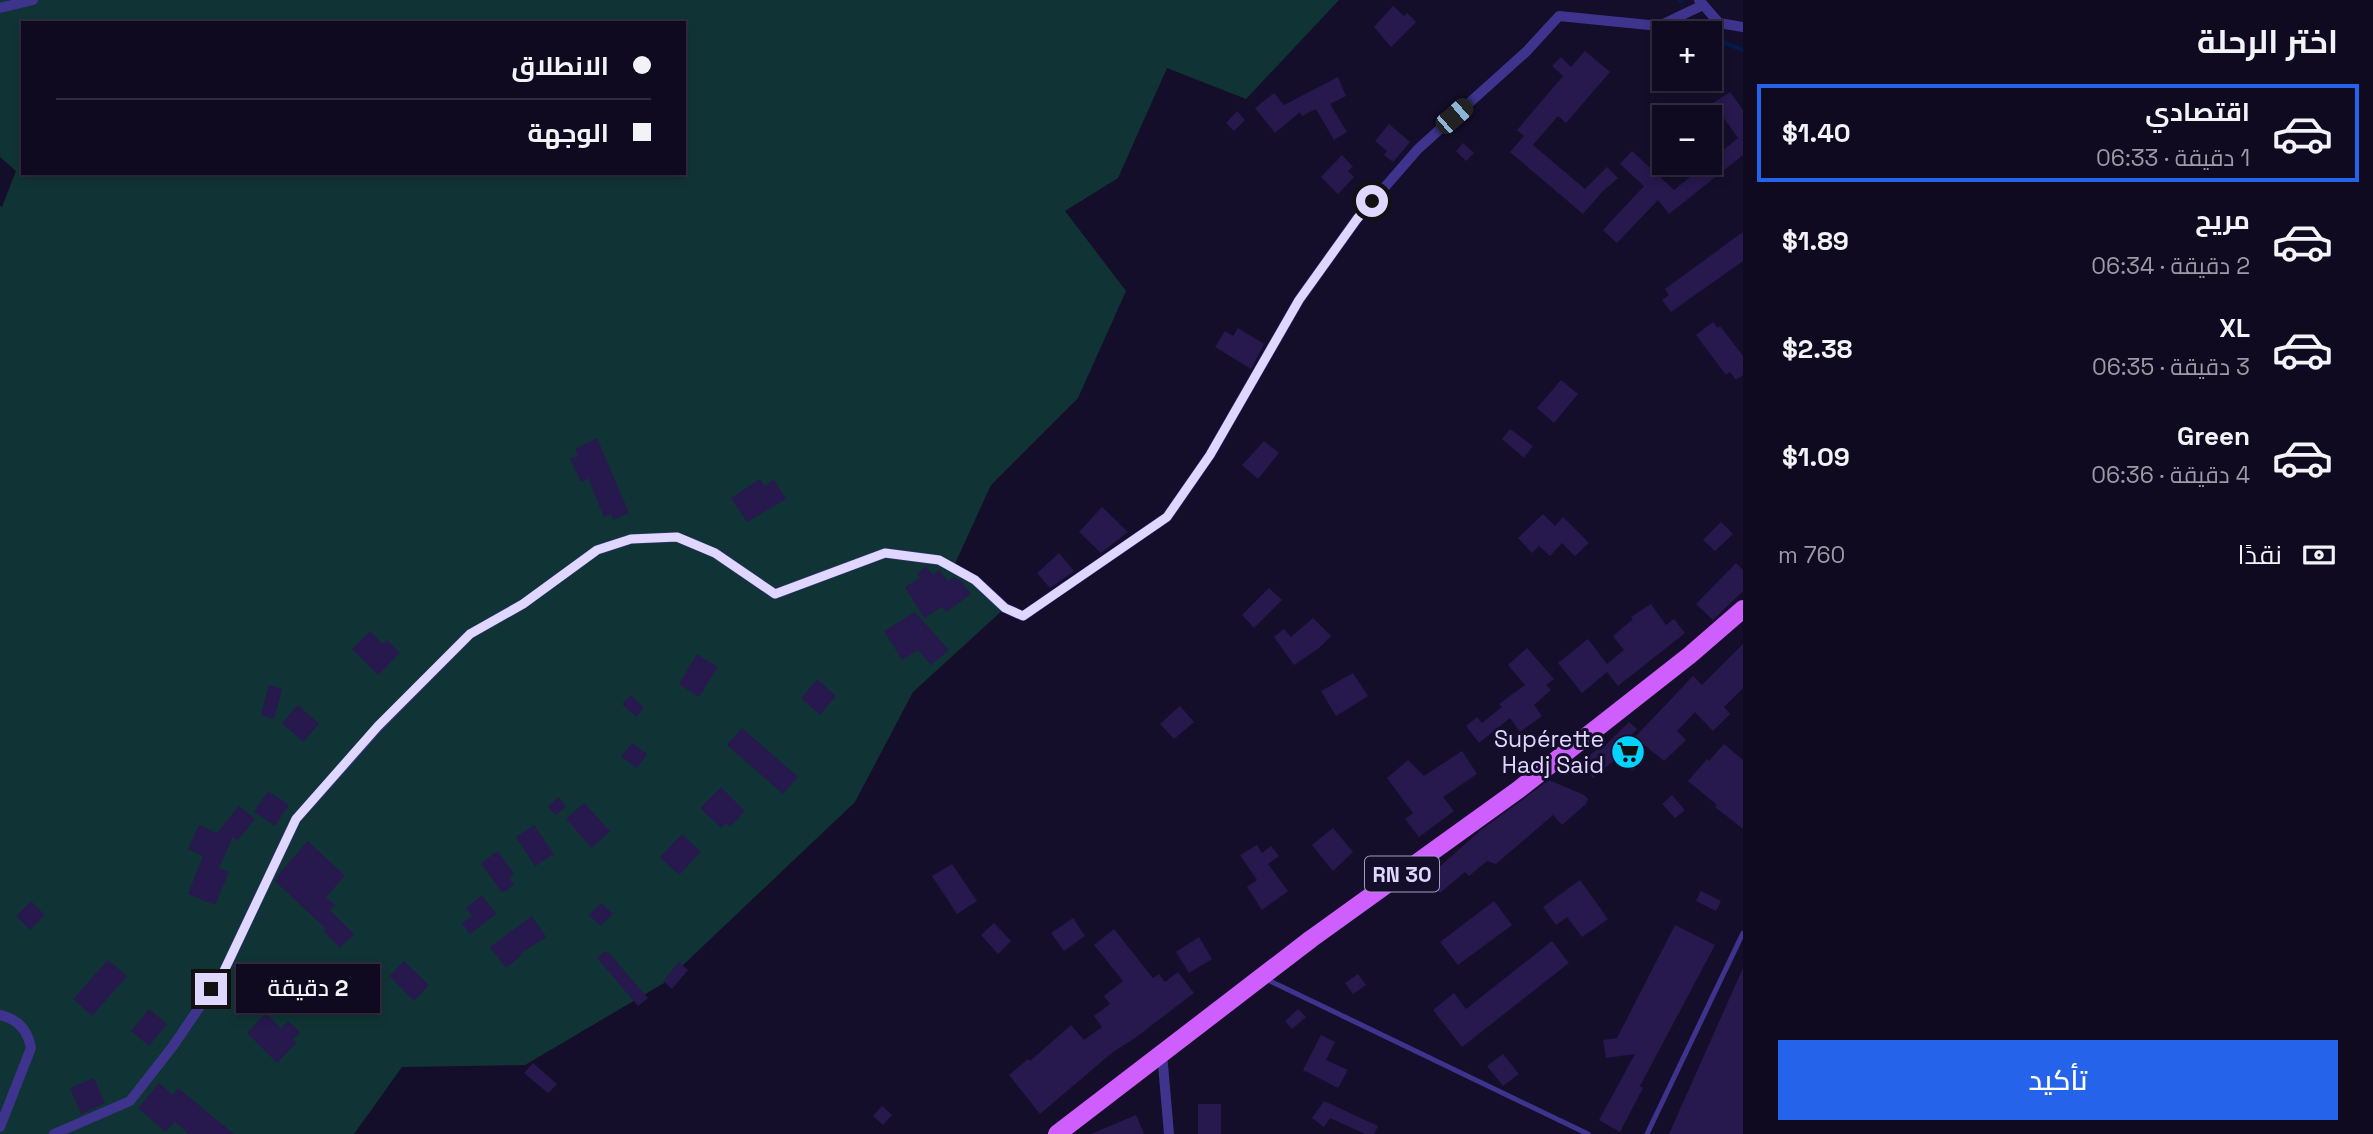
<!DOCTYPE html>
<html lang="ar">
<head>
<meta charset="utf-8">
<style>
	body { margin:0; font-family:"Space Grotesk",Cairo,sans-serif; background:#191329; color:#f1f3f6; direction:rtl; height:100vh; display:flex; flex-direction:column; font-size:26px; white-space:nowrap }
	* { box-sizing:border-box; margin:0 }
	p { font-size:23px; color:#9c9aa5 }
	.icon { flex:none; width:38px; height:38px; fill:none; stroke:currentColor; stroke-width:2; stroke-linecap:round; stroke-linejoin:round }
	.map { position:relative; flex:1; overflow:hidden; direction:ltr }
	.details { display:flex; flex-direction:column; background:#100a20; width:630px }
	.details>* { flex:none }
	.hud { position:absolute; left:21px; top:21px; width:665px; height:154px; border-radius:0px; box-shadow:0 4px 10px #0003,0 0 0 2px #302b3e; direction:rtl; display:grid; align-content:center; height:154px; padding:0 35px; background:#100a20 }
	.controls { position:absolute; left:1652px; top:21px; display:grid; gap:14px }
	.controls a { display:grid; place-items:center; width:70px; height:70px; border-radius:0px; background:#100a20; box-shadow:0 4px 10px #0003,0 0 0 2px #302b3e; font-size:35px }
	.end { position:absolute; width:32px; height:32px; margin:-16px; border:9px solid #dfd7ff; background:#111; box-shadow:0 0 0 4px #111 }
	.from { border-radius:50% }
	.bubble { position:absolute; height:49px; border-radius:0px; background:#100a20; box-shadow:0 4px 10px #0003,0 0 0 2px #302b3e; font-size:23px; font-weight:600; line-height:49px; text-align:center; direction:rtl }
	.car { position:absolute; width:21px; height:42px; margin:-21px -10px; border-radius:9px; box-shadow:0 0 5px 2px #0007; background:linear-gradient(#222 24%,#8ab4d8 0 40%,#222 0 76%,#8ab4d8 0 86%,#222 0) }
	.hud b { display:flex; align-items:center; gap:24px; height:66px; font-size:26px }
	.hud b+b { border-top:2px solid #302b3e }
	.hud i { width:18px; height:18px; background:#f1f3f6 }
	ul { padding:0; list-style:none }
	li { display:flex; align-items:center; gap:21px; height:98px; margin:0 14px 10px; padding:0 21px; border:4px solid transparent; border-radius:0px }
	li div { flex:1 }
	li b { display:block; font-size:26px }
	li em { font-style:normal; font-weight:600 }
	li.active { border-color:#2563eb }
	li>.icon { width:63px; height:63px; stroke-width:1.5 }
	h2 { padding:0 35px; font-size:32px; line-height:84px }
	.pay { display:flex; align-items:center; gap:18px; height:77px; padding:0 35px; font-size:26px }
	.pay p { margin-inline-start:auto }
	.button { display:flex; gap:14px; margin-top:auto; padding:14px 35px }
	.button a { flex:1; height:80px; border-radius:0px; background:#2563eb; color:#fff; font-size:28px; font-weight:600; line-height:80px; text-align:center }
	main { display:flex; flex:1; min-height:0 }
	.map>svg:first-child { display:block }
	.green { fill:#103435; fill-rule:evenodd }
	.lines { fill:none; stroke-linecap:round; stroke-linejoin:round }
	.stream { stroke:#051a4c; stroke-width:4.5 }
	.building { fill:#27184d }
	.service { stroke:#3e348e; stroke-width:5 }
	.minor { stroke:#3e348e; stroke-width:10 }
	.primary { stroke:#cf5eff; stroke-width:18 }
	.route { stroke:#dfd7ff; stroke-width:9 }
	.labels { text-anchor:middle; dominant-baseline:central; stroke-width:6; stroke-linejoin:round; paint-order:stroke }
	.shield { fill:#150e2a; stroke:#a29bbf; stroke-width:2 }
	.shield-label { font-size:21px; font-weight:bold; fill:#dfd7ff }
	.poi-label { font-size:23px; fill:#dfd7ff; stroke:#150e2a; text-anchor:end }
</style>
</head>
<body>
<main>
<section class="details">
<h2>اختر الرحلة</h2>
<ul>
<li class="active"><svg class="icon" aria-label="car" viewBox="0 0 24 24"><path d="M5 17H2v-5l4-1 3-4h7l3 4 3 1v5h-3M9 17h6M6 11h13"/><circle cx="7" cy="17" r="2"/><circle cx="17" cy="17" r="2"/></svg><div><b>اقتصادي</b><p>1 دقيقة · 06:33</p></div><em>$1.40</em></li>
<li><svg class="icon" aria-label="car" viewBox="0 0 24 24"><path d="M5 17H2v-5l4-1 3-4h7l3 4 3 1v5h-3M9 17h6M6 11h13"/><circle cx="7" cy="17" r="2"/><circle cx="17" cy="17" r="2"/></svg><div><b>مريح</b><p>2 دقيقة · 06:34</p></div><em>$1.89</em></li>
<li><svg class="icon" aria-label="car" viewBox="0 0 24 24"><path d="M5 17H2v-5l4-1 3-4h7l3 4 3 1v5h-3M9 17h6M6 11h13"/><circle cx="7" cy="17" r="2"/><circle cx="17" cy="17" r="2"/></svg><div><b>XL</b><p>3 دقيقة · 06:35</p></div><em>$2.38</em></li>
<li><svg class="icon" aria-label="car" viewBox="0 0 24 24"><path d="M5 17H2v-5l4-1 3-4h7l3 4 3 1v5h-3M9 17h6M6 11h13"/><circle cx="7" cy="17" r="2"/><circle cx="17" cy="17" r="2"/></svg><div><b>Green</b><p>4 دقيقة · 06:36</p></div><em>$1.09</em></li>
</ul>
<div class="pay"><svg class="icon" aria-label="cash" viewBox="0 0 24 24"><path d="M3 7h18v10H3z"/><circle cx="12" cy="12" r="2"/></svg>نقدًا<p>760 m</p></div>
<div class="button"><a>تأكيد</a></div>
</section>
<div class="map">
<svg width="1743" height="1134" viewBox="0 0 1743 1134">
	<rect width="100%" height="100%" fill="#150e2a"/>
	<path class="green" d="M0 0H1339L1246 99 1167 68 1118 178 1065 211 1126 291 1078 398 991 485 953 568 1005 608 913 692 855 802 664 983 525 1065 402 1067 354 1134H0V206L2 207 16 171 0 157ZM23 23H684V173H23Z"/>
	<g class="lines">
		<g class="stream">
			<path d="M1680 0 1681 1"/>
			<path d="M1695 22 1703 33"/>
			<path d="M1710 37 1743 50"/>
		</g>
	</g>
	<g class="building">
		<path d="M1393 6 1404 16 1407 13 1416 22 1391 47 1374 27Z"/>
		<path d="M1585 51 1610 72 1566 123 1558 116 1533 145 1585 189 1607 167 1618 178 1602 192 1583 214 1510 152 1524 136 1517 130 1563 76 1552 66 1561 57 1571 67Z"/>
		<path d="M1338 77 1346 96 1330 104 1347 132 1334 140 1316 109 1302 116 1300 112 1275 133 1255 108 1274 93 1284 105Z"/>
		<path d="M1730 92 1743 110V155L1669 214 1658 200 1617 243 1603 230 1644 186 1620 164 1632 151 1674 190 1738 138 1713 103Z"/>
		<path d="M1237 111 1245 120 1234 131 1226 123Z"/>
		<path d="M1389 124 1410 142 1393 162 1384 155 1387 151 1375 141Z"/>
		<path d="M1463 143 1474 153 1466 161 1456 151Z"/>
		<path d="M1342 155 1353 167 1348 171 1354 177 1338 194 1321 177Z"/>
		<path d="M1743 232V261L1671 312 1662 300 1669 295 1665 289Z"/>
		<path d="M1713 322 1718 328 1720 326 1743 356V375L1736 380 1730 372 1726 375 1696 335Z"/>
		<path d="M1238 328 1264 344 1251 369 1215 347 1225 331 1233 336Z"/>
		<path d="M1561 380 1578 394 1554 423 1537 408Z"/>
		<path d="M1510 429 1533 446 1524 458 1502 439Z"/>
		<path d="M597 438 629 513 613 520 611 514 604 517 588 478 581 482 570 459 578 456 575 449Z"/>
		<path d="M1264 441 1279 453 1258 479 1242 465Z"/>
		<path d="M760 479 764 486 774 480 786 499 747 522 731 498Z"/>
		<path d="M1102 507 1128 532 1101 553 1079 532Z"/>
		<path d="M1543 514 1555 526 1563 517 1589 543 1575 556 1562 543 1550 556 1539 546 1532 553 1518 538Z"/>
		<path d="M1721 522 1733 534 1715 551 1703 540Z"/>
		<path d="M1059 553 1074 571 1050 588 1037 573Z"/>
		<path d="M1736 563 1743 570V591L1713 620 1696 604Z"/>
		<path d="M926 566 933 575 939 570 948 581 954 577 961 581 971 594 946 612 942 607 924 618 905 587 920 578 917 574Z"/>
		<path d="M1269 588 1282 600 1254 628 1242 615Z"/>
		<path d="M1651 604 1666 625 1674 619 1685 633 1618 686 1607 672 1582 693 1558 663 1588 639 1607 664 1624 650 1613 636 1633 619 1631 617Z"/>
		<path d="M915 612 949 650 931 665 918 650 902 660 884 631Z"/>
		<path d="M1313 618 1331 636 1319 648 1294 665 1274 637 1284 629 1291 637Z"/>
		<path d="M370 631 383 644 387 640 400 653 378 675 352 649Z"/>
		<path d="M1743 644V688L1724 707 1730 714 1713 731 1695 712 1677 731 1686 740 1664 761 1635 737 1693 676 1702 685Z"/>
		<path d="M1527 648 1554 679 1546 685 1551 690 1534 705 1542 716 1520 732 1510 718 1479 743 1466 726 1477 717 1482 723 1502 707 1499 704 1525 685 1508 665Z"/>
		<path d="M697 654 718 667 699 697 679 684Z"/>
		<path d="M1353 673 1368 696 1336 716 1321 691Z"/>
		<path d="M817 679 836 696 820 715 801 698Z"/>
		<path d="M269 685 282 689 274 719 261 715Z"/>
		<path d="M631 695 644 708 636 717 622 704Z"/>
		<path d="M298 705 319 724 303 742 282 723Z"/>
		<path d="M1180 706 1194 722 1174 739 1160 724Z"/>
		<path d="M1629 722 1637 729 1625 741 1642 761 1632 771 1618 757 1593 778 1581 763 1602 745 1604 747Z"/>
		<path d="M742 728 798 777 783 794 727 745Z"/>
		<path d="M632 743 647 754 637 768 621 757Z"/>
		<path d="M1724 744 1743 760V829L1715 807 1717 805 1688 781 1707 759 1709 761Z"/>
		<path d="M1462 751 1477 774 1443 797 1454 811 1419 837 1405 819 1413 813 1387 778 1408 760 1424 776Z"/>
		<path d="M1549 780 1584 795 1588 799 1586 804 1562 825 1553 815 1496 864 1487 861 1469 876 1465 872 1440 893 1431 883 1438 868 1481 830Z"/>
		<path d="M721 787 745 811 730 827 726 823 721 828 700 808Z"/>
		<path d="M268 791 289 805 275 826 254 812Z"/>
		<path d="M1672 795 1685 810 1675 818 1662 804Z"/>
		<path d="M559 797 566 807 555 815 548 806Z"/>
		<path d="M584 803 610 831 592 848 566 819Z"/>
		<path d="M239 806 255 819 237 841 233 837 219 868 229 872 215 905 188 894 203 856 188 849 199 825 217 833Z"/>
		<path d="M534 825 554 854 535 866 516 837Z"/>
		<path d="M1333 828 1353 852 1333 871 1312 845Z"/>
		<path d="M682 834 701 852 679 875 660 857Z"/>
		<path d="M308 841 345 876 326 897 335 905 330 910 354 934 340 948 323 931 326 929 275 881 278 875Z"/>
		<path d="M1257 845 1262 853 1271 846 1279 856 1268 864 1288 891 1262 910 1247 887 1257 880 1240 855Z"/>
		<path d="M498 851 514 874 509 878 514 885 502 893 481 863Z"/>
		<path d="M952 864 977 901 957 914 932 876Z"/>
		<path d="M1580 880 1608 919 1582 937 1567 917 1556 925 1543 907Z"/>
		<path d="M1701 891 1721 901 1716 911 1696 901Z"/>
		<path d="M482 895 496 914 470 934 462 923 472 916 466 908Z"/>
		<path d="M31 901 45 915 30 930 16 916Z"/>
		<path d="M1494 901 1512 925 1458 965 1440 942Z"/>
		<path d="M601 903 613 914 600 926 589 915Z"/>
		<path d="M532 916 546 937 521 953 522 955 506 968 490 947Z"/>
		<path d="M1073 918 1085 936 1064 951 1051 933Z"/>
		<path d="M994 923 1011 941 998 954 981 935Z"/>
		<path d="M1675 925 1715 945 1640 1086 1643 1088 1620 1132 1599 1120 1635 1054 1606 1058 1603 1040 1617 1038Z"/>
		<path d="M1114 929 1153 978 1159 974 1165 982 1178 972 1194 993 1135 1038 1113 1052 1040 1114 1009 1075 1028 1059 1030 1061 1071 1025 1084 1040 1102 1027 1094 1016 1110 1004 1104 996 1123 981 1094 945Z"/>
		<path d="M1199 937 1212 959 1189 973 1176 952Z"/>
		<path d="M1552 941 1569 963 1462 1047 1433 1010 1454 993 1466 1009Z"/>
		<path d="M604 952H608L648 998 638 1006 597 958Z"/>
		<path d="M108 960 127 976 92 1016 73 999Z"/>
		<path d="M404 961 429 985 414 1001 389 976Z"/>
		<path d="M679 962 688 970 672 989 663 981Z"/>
		<path d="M1743 968V1134H1669Z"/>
		<path d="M1358 974 1366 985 1353 994 1345 983Z"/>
		<path d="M149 1009 167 1024 149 1046 131 1031Z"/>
		<path d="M1298 1009 1306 1017 1292 1029 1285 1021Z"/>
		<path d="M266 1013 281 1029 288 1021 300 1032 293 1040 296 1043 277 1063 247 1033Z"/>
		<path d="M1321 1035 1335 1042 1326 1060 1348 1070 1338 1088 1303 1070Z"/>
		<path d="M1503 1054 1519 1074 1503 1086 1487 1066Z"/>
		<path d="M533 1063 557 1084 548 1093 524 1073Z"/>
		<path d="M94 1078 105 1103 81 1114 70 1088Z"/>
		<path d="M159 1083 173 1095 178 1088 234 1134H189L175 1122 166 1132 138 1108Z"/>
		<path d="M1324 1101 1378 1126 1374 1134H1365L1330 1118 1324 1127 1312 1118Z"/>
		<rect x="1198" y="1104" width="23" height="30"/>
		<path d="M882 1106 892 1115 883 1125 873 1116Z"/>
		<path d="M1136 1115 1144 1134H1091Z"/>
	</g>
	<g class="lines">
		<g class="service">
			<path d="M1266 979 1588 1134"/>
			<path d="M1647 1134 1743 933"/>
		</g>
		<g class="minor">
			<path d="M1699 0 1719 23 1743 27"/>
			<path d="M0 8 33 0"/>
			<path d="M0 1015C18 1019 28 1031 31 1048L0 1127"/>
			<path d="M1162 1053 1169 1134"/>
			<path d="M54 1134 130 1101 173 1046 224 971 296 819 378 727 470 634 523 604 597 550 631 539 677 537 715 553 775 594 885 553 939 560 975 580 1005 608 1023 616 1167 517 1210 455 1299 300 1357 219 1418 149 1527 51 1559 16 1659 26 1703 5"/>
		</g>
		<path class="primary" d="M1057 1134 1311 939 1518 790 1690 655 1743 609"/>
	</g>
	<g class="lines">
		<path class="route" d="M211 989 224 971 296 819 378 726 470 634 523 604 597 550 631 539 677 537 715 553 775 594 885 553 939 560 975 580 1005 608 1023 616 1167 517 1210 455 1299 300 1357 219 1372 201"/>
	</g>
	<defs>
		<g id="supermarket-disc" transform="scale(1.75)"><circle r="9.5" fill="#03d3ff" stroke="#150e2a"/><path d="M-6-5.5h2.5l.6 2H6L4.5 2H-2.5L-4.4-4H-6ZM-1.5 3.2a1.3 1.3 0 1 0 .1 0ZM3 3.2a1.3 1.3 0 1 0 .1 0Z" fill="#111"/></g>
	</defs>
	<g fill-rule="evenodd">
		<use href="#supermarket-disc" x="1628" y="752"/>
	</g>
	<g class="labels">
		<rect class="shield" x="1365" y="856.5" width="74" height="35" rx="5"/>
		<g class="shield-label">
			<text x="1402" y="874">RN 30</text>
		</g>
		<g class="poi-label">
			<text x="1604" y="739">Supérette<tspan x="1604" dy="26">Hadj Said</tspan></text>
		</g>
	</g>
</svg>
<div class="controls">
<a>+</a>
<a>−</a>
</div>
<i class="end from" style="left:1372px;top:201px"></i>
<i class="end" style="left:211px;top:989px"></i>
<div class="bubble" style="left:236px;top:964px;width:144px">2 دقيقة</div>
<i class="car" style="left:1454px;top:116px;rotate:49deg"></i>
<div class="hud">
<b><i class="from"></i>الانطلاق</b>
<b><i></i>الوجهة</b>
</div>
</div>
</main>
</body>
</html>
